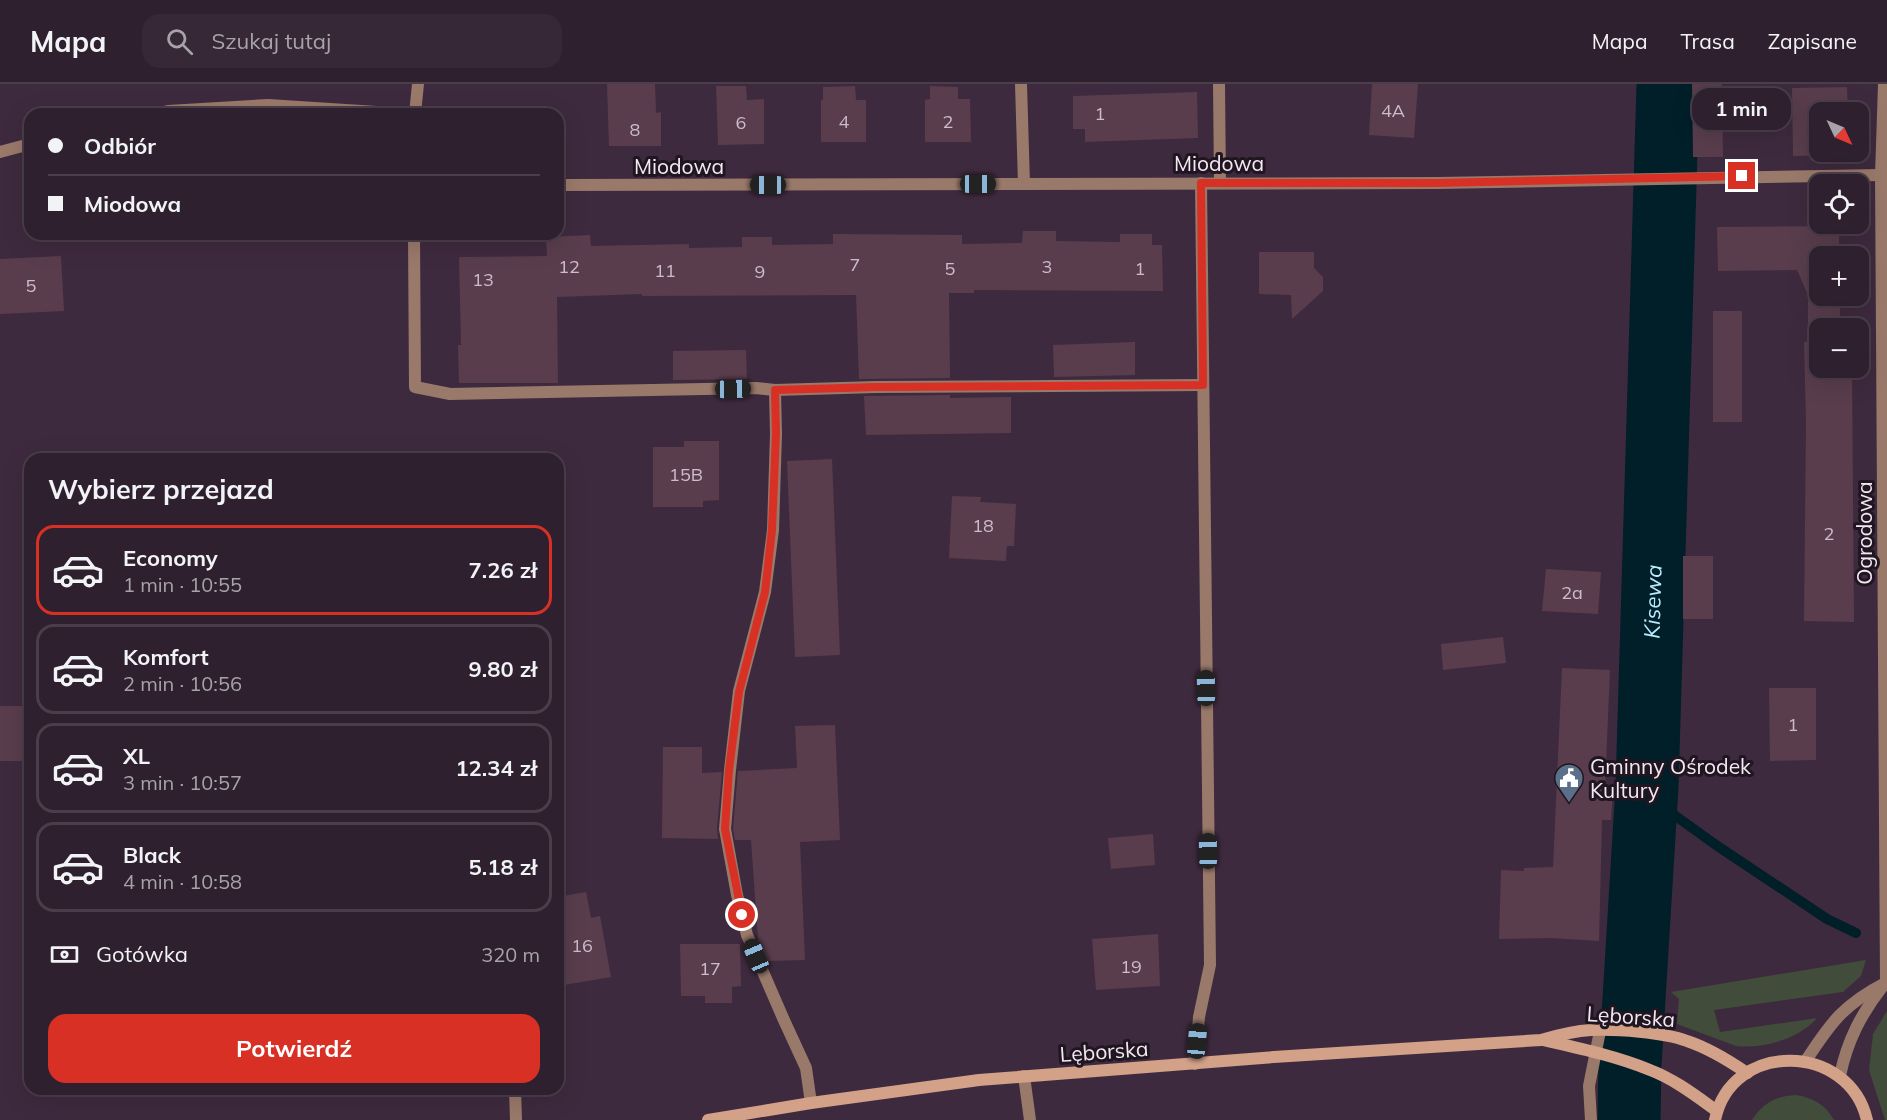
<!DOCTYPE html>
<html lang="pl">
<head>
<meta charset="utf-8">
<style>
	body { margin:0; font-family:Mulish,sans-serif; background:#362836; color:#f1f3f6; height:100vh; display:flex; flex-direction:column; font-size:22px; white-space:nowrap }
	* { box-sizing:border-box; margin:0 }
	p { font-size:20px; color:#a7a3aa }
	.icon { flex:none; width:33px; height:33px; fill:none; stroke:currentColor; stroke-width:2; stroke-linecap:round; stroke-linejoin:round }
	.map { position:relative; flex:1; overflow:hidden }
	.side { position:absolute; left:24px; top:369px; width:540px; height:642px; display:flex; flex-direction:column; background:#2e202e; border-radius:18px; box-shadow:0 6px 24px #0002,0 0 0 2px #493e4a }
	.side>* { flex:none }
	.banner { position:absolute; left:24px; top:24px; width:540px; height:132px; border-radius:18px; box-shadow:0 6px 24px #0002,0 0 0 2px #493e4a; display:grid; align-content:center; height:132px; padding:0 24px; background:#2e202e }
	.needle { width:39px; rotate:134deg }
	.buttons { position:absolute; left:1809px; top:18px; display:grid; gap:12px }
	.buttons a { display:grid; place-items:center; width:60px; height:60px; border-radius:12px; background:#2e202e; box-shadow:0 6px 24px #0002,0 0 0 2px #493e4a; font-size:30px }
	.end { position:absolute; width:27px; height:27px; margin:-14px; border:8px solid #d93025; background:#fff; box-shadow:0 0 0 3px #fff }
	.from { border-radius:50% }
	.bubble { position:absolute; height:42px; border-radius:18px; background:#2e202e; box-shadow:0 6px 24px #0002,0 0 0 2px #493e4a; font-size:20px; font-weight:700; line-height:42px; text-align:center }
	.car { position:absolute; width:18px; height:36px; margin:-18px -9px; border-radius:8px; box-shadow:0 0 4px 2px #0007; background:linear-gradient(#222 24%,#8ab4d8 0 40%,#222 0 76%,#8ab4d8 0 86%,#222 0) }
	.banner b { display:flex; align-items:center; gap:21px; height:57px; font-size:22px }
	.banner b+b { border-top:2px solid #493e4a }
	.banner i { width:15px; height:15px; background:#f1f3f6 }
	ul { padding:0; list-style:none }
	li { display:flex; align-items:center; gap:18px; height:90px; margin:0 12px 9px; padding:0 12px; border:3px solid #493e4a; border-radius:18px }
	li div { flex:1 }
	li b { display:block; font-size:22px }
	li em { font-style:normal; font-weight:700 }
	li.current { border-color:#d93025 }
	li>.icon { width:54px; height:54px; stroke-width:1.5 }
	h2 { padding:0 24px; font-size:27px; line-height:72px }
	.pay { display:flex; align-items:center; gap:15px; height:66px; padding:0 24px; font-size:22px }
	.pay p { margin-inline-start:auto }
	.action { display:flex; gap:12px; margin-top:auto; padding:12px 24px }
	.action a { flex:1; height:69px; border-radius:18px; background:#d93025; color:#fff; font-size:24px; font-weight:700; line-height:69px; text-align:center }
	header { display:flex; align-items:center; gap:36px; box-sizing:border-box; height:84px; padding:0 30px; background:#2e202e; border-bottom:2px solid #493e4a }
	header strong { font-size:28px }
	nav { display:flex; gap:33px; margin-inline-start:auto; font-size:21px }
	.search { width:420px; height:54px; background:#362836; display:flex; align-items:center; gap:15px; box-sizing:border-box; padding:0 21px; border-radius:18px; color:#a7a3aa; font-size:22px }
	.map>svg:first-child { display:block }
	.green { fill:#414c3a }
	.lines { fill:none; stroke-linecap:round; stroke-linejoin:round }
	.stream { stroke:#001f29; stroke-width:10 }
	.river { stroke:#001f29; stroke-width:63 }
	.building { fill:#593d4c }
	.service { stroke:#99796a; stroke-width:12 }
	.minor { stroke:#99796a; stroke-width:12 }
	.tertiary { stroke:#99796a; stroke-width:12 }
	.secondary { stroke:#d3a088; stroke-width:12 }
	.route { stroke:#d93025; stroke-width:8 }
	.labels { text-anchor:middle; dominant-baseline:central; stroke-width:6; stroke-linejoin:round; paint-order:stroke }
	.number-label { font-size:18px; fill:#cdbcca }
	.street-label { font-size:21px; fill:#f4e7f4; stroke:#201620 }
	.poi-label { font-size:21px; fill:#f4e7f4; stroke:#201620; text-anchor:start }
	.water-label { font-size:22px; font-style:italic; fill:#b8ebfd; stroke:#201620 }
</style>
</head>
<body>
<header>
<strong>Mapa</strong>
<div class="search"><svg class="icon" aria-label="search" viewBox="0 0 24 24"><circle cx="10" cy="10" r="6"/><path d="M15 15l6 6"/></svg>Szukaj tutaj</div>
<nav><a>Mapa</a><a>Trasa</a><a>Zapisane</a></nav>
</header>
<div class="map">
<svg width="1887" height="1036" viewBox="0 0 1887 1036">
	<rect width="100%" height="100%" fill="#3e2a3e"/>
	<g class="green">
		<path d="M1866 876 1861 892 1843 908 1714 926 1720 948 1817 934C1799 955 1763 965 1736 962L1677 940 1679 915 1671 908Z"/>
		<path d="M1887 927V1036H1885L1869 986 1873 950Z"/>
		<path d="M1796 1011C1813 1014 1825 1020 1834 1036H1752C1763 1019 1776 1012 1796 1011Z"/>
	</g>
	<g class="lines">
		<path class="stream" d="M1647 703 1670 728 1716 761 1827 835 1856 849"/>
		<path class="river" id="s1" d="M1629 1036 1630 980 1647 703 1668 0"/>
	</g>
	<g class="building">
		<path d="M607 0H655L656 29 661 28V62H609Z"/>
		<path d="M1372 0H1418L1414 54 1369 51Z"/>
		<path d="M1692 0H1722L1723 73H1693Z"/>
		<path d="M716 2H746L747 16 764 15V60L718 61Z"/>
		<path d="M855 2 856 16H866V58H821V16H823V3Z"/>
		<path d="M930 2 958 3V15H970L971 58H925V16L930 15Z"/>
		<path d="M1847 3 1848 28H1820V68H1849V71L1793 72 1792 4Z"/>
		<path d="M1197 8 1198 54 1085 58V45H1073V12Z"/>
		<path d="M1839 142V172H1820V212H1840V244H1820V284H1852L1854 538 1804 537 1806 338 1804 258H1808V211L1797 186 1718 187 1717 143Z"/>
		<path d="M1023 147H1056V157L1120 158V150H1152V161H1162L1163 207 974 206V209H949L950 294 859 295 856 211 642 212V210L557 213 558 299H459L458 261H461L459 173 547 172 546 153 590 151 591 162 689 160V164L742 163V153H772V161L833 160V150L962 151V160L1022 159Z"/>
		<path d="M1259 168H1314V184L1323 193V207L1292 235 1291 211 1259 210Z"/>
		<path d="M61 172 64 227 0 230V175Z"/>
		<rect x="1713" y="227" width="29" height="111"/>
		<path d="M1135 258V291L1054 293 1053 261Z"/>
		<path d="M746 266 747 295 673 296V267Z"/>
		<path d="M950 311V314L1011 313V349L866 351 864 312Z"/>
		<path d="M684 357H719V416L703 417V423H653V363H684Z"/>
		<path d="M832 375 840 571 795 573 787 377Z"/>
		<path d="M952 412 981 413 980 418 1016 420 1014 462H1007L1006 477 949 474Z"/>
		<rect x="1683" y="472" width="30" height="63"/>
		<path d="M1546 485 1601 488 1598 530 1542 527Z"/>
		<path d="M1503 553 1506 579 1443 586 1441 560Z"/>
		<path d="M1562 584 1610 586 1605 704H1613L1611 736H1602L1599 857 1551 854 1499 855 1501 786 1524 787V784L1553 783Z"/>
		<path d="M1769 604H1816V676L1770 677Z"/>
		<rect x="0" y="622" width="30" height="55"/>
		<path d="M835 641 840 756 800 758 805 876 767 877 758 855 751 756H735L733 745 738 687 797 684 795 642Z"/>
		<path d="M663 663H702V689L722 688 717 744 718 755 662 754Z"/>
		<path d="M1153 750 1155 781 1111 785 1108 754Z"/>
		<path d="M586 808 591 834 600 832 611 893 564 901 558 865V813Z"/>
		<path d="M1158 850 1160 902 1096 906 1092 855Z"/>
		<path d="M680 860H740L741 902 732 903V919H705V912H681Z"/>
	</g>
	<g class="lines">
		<g class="service">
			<path d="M775 306 776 350 773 446 765 508 739 607 730 686 725 745 737 811 747 851 783 934 806 984 811 1019"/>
			<path d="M1195 980 1199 933 1210 881 1201 99"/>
			<path d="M1591 1036 1589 1002 1600 947"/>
		</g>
		<g class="minor">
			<path d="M1021 0 1024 100"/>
			<path d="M1219 0 1220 99"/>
			<path d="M1884 0 1881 91 1886 898"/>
			<path d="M154 30 168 27 268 21 408 30"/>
			<path d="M415 30 418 0"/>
			<path d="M0 68 30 60"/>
			<path d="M558 101 1437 99 1881 91"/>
			<path d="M414 150 415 303 450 310 756 304 775 306 876 303 1203 301"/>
			<path d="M1024 992 1030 1036"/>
			<path d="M515 1005 516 1036"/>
		</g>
		<g class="tertiary">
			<path d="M1805 978C1831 938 1844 920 1887 898"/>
			<path d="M1840 992C1847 957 1861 930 1883 902"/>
		</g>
		<g class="secondary">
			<path d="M1543 956C1578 964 1616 972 1650 986 1674 995 1696 1012 1717 1027"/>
			<path d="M708 1036 811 1019 979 996 1274 973 1541 956C1558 951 1574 947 1591 946 1616 945 1663 948 1687 957 1708 964 1728 976 1747 989"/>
			<path d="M1715 1036C1731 956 1849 958 1867 1036"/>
		</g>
	</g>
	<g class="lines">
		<path class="route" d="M742 831 725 745 729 686 739 608 765 508 772 446 776 350 775 306 876 303 1203 301 1201 99H1437L1742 92"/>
	</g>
	<defs>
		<g id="civic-pin" transform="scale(1.5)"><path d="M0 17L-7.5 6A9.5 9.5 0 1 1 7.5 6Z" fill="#5c6f8a" stroke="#201620"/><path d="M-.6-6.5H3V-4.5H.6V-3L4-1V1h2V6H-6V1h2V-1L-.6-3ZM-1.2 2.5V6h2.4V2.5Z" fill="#fff"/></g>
	</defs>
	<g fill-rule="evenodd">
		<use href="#civic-pin" x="1569" y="694"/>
	</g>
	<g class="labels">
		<g class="number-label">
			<text x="1393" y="26">4A</text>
			<text x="1100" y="29">1</text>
			<text x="844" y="37">4</text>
			<text x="948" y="37">2</text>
			<text x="741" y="38">6</text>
			<text x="635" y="45">8</text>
			<text x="855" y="180">7</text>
			<text x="569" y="182">12</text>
			<text x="1047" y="182">3</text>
			<text x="950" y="184">5</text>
			<text x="1140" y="184">1</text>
			<text x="665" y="186">11</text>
			<text x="760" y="187">9</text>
			<text x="483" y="195">13</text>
			<text x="31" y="201">5</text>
			<text x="686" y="390">15B</text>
			<text x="983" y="441">18</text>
			<text x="1829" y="449">2</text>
			<text x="1572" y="508">2a</text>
			<text x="1793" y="640">1</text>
			<text x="582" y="861">16</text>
			<text x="1131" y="882">19</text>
			<text x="710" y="884">17</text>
		</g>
		<g class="street-label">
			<text x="1219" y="79">Miodowa</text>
			<text x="679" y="82">Miodowa</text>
			<text transform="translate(1864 449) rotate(-90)">Ogrodowa</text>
			<text transform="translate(1631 932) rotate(4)">Lęborska</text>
			<text transform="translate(1104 967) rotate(-4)">Lęborska</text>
		</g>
		<g class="poi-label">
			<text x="1590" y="682">Gminny Ośrodek<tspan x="1590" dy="24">Kultury</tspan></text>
		</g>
		<g class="water-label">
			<text stroke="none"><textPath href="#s1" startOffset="519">Kisewa</textPath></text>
		</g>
	</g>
</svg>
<div class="buttons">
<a><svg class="needle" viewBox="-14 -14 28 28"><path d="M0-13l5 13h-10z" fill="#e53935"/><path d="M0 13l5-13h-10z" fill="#a7a3aa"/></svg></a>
<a><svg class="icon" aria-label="locate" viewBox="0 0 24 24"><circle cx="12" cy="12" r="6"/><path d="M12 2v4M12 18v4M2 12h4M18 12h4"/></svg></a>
<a>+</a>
<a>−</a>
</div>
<i class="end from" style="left:742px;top:831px"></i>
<i class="end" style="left:1742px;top:92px"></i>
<div class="bubble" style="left:1692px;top:4px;width:99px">1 min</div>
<i class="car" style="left:978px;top:100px;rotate:90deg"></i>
<i class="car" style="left:768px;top:101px;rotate:270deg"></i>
<i class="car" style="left:733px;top:305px;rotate:89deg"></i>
<i class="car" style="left:1206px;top:604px;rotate:359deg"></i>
<i class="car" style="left:1208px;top:767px;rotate:359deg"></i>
<i class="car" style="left:756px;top:872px;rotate:337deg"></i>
<i class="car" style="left:1197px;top:957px;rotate:5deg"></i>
<div class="banner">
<b><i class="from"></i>Odbiór</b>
<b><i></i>Miodowa</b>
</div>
<section class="side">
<h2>Wybierz przejazd</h2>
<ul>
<li class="current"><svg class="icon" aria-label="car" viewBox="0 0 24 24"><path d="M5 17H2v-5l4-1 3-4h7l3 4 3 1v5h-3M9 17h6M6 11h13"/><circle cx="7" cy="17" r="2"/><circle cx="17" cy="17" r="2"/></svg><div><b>Economy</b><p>1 min · 10:55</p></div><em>7.26 zł</em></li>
<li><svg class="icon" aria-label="car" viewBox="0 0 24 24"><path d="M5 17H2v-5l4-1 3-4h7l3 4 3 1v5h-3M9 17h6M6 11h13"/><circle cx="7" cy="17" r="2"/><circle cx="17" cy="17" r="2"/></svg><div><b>Komfort</b><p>2 min · 10:56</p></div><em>9.80 zł</em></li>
<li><svg class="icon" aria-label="car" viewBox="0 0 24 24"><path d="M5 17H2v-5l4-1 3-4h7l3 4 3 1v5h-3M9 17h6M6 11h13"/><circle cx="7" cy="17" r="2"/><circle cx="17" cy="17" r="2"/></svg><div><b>XL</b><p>3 min · 10:57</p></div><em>12.34 zł</em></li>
<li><svg class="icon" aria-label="car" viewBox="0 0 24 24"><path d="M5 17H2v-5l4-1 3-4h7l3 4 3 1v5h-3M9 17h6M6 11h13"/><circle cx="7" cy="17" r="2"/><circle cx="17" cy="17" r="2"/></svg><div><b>Black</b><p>4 min · 10:58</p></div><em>5.18 zł</em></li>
</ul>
<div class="pay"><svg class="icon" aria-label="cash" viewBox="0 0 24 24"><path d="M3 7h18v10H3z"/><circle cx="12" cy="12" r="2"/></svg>Gotówka<p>320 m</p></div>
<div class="action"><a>Potwierdź</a></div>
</section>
</div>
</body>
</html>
